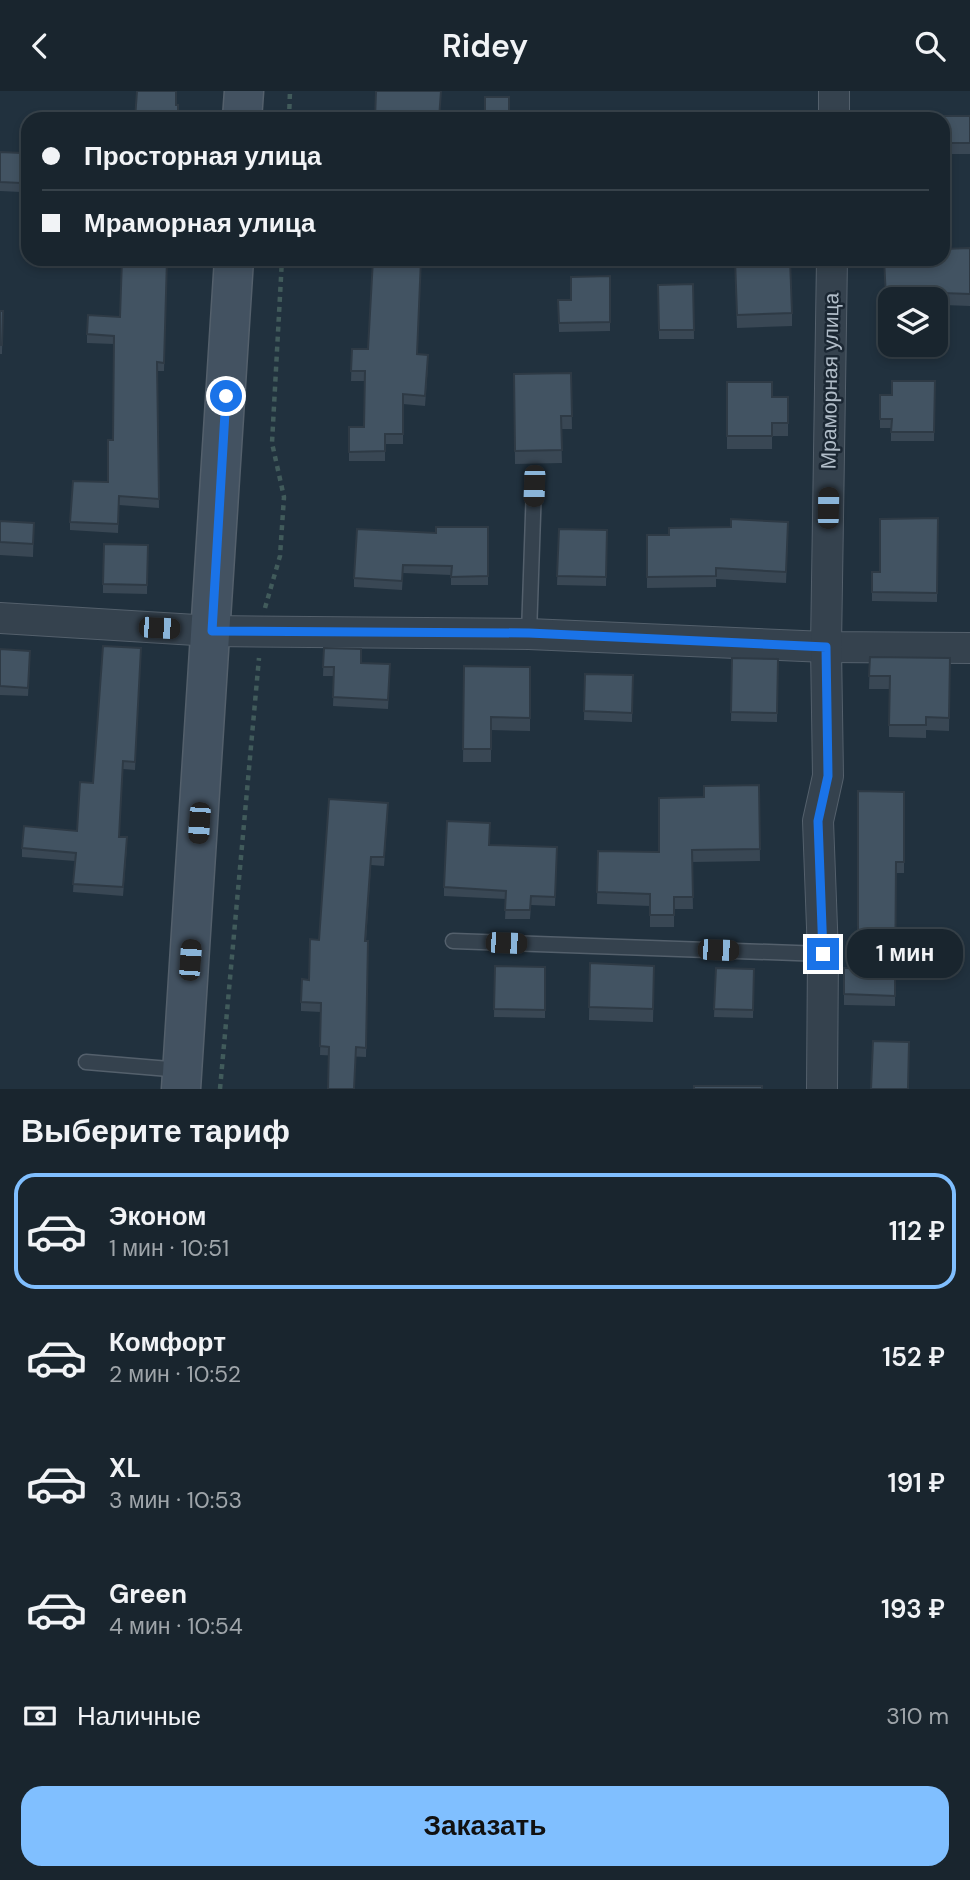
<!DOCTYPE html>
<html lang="ru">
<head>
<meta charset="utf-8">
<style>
	body { margin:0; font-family:"DM Sans",sans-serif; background:#222d36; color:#f1f3f6; height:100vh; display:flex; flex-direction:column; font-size:26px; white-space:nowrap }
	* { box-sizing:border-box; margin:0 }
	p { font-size:23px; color:#9fa5aa }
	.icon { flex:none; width:38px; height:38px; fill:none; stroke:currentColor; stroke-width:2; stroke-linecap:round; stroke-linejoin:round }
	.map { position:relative; height:998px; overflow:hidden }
	.side { display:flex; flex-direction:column; background:#19252e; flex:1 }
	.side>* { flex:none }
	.top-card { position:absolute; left:21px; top:21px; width:929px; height:154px; border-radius:21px; box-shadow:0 4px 10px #0003,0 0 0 2px #37424a; display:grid; align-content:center; height:154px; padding:0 21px; background:#19252e }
	.buttons { position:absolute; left:878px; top:196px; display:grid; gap:14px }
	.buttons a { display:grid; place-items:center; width:70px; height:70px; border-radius:14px; background:#19252e; box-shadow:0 4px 10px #0003,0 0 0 2px #37424a; font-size:35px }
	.end { position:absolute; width:32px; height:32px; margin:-16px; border:9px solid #1a73e8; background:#fff; box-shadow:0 0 0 4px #fff }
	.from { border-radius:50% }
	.bubble { position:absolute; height:49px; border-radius:21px; background:#19252e; box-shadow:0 4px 10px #0003,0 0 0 2px #37424a; font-size:23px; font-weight:600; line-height:49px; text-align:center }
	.car { position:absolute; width:21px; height:42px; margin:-21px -10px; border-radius:9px; box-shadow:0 0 5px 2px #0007; background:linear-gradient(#222 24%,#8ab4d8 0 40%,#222 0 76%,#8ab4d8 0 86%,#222 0) }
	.top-card b { display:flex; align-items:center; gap:24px; height:66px; font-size:26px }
	.top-card b+b { border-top:2px solid #37424a }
	.top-card i { width:18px; height:18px; background:#f1f3f6 }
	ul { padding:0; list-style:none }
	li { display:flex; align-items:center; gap:21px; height:116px; margin:0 14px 10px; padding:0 7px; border:4px solid transparent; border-radius:21px }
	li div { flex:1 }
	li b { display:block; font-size:26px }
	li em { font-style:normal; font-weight:600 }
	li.selected { border-color:#80bfff }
	li>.icon { width:63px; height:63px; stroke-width:1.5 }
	h2 { padding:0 21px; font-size:32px; line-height:84px }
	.pay { display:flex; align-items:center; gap:18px; height:77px; padding:0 21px; font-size:26px }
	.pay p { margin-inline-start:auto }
	.button { display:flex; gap:14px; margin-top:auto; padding:14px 21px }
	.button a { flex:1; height:80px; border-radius:21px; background:#80bfff; color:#111; font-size:28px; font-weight:600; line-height:80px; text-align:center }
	header { display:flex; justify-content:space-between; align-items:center; height:91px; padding:0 21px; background:#19252e; font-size:32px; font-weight:600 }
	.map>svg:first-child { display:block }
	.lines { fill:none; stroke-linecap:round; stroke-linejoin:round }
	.lane-casing { stroke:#54606c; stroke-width:17 }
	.street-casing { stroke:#54606c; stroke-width:32 }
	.secondary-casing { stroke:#54606c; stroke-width:41 }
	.path { stroke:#415b5b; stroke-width:4.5; stroke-dasharray:5 5; stroke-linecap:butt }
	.lane { stroke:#35424e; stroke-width:14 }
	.street { stroke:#35424e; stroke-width:30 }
	.secondary { stroke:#435261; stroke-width:38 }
	.wall { fill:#394754 }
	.building { fill:#425362; stroke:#2e3a45; stroke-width:2 }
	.route { stroke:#1a73e8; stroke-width:9 }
	.labels { text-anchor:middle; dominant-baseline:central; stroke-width:5; stroke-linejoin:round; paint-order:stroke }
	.street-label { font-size:21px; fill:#b1bdc9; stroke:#1b2733 }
</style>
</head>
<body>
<header><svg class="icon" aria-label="back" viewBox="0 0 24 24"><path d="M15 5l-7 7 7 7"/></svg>Ridey<svg class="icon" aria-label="search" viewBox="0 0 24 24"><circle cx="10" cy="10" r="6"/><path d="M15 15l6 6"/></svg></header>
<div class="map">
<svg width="970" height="998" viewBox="0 0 970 998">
	<rect width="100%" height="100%" fill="#21313e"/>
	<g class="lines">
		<g class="lane-casing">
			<g id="lane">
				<path d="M529 543 534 395"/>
				<path d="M453 850 823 863"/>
				<path d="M86 971 181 979"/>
			</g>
		</g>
		<g class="street-casing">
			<g id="street">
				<path d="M834 28V0"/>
				<path d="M0 527 212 540 529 543 826 556 970 557"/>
				<path d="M822 998 823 863 818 730 828 685 826 556 832 168"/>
			</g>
		</g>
		<g class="secondary-casing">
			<g id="secondary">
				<path d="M242 28 244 0"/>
				<path d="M181 998 234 168"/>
			</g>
		</g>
		<g class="path">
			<path d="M289 28 290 0"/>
			<path d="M265 517 280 465 284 406 272 352 282 168"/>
			<path d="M220 998 259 567"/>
		</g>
		<use href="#lane" class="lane"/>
		<use href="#street" class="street"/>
		<use href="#secondary" class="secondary"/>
	</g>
	<g class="wall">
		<path d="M970 25V63H951L949 134H943V28Z"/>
		<path d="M0 61 22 62 21 101 0 100Z"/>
		<path d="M970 157V215L944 214V235H936V208H891V238H887L884 168Z"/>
		<path d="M122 168H172H167L164 280H157L159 417 119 414 118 442 70 439V431L108 391 113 349 114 253 87 252V243L120 226Z"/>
		<path d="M735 181 792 222V235L737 237Z"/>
		<path d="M610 185V240L559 241 558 209H571Z"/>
		<path d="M693 193 694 248H659L658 194Z"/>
		<path d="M0 220H3L2 263H0Z"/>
		<path d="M352 258 418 263 428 274 425 315 403 313V353H385V370H349V336H364L365 290H351Z"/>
		<path d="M571 282 572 338H561L562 372 515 373 514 283Z"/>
		<path d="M935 290 934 350H891V337H880V304H892Z"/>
		<path d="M727 291 772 306H788V345H772V358H727Z"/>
		<path d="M938 427 937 511 872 510V481H880Z"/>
		<path d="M0 430 34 432 33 466 0 464Z"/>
		<path d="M488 436V494H451V484L403 482 402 499 354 496V487L436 442Z"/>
		<path d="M731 436 788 442 786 492 716 488V496L647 497V444H669Z"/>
		<path d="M559 438 607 439 606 495 557 494Z"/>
		<path d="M148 454 147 503 103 502V493Z"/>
		<path d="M141 557 135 679 123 678 119 746 127 755 123 805 73 801 75 770 22 766V757L77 740Z"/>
		<path d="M324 557 361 572 390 573 388 618 333 615 334 585H323Z"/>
		<path d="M0 558 30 569 28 605 0 604Z"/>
		<path d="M870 566 950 567 949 640 926 639V647L889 646V598H869Z"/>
		<path d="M732 567 778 568 777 631 731 630Z"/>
		<path d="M464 575 530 576V640L491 639V671H463Z"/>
		<path d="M585 583 633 584 632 631 584 629Z"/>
		<path d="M759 694 760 770 692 771 693 818H674V836H650V815L597 813 598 760 659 761 704 706Z"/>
		<path d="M904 701V782H896L895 915 844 914V877H858Z"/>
		<path d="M388 721 384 775 371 774 366 850H368L366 966 320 964 321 921 301 920V911L309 889 319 849Z"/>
		<path d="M490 754 557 756 555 815 531 814 530 828H505L506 808 444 805V796Z"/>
		<path d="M590 872 654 888 653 931 589 929Z"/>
		<path d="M495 875 545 876V927L494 926Z"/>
		<path d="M716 877 754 878 753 927 714 926Z"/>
	</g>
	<g class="building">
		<path d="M137 0H176V14H178V28H135Z"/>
		<path d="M376 0H441L439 28H375Z"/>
		<rect x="485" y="6" width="24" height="22"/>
		<path d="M899 25H970V52H951L949 123H943V28H899Z"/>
		<path d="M0 61 22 62 21 92 0 91Z"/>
		<path d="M970 157V203L943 202 944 224H936V208H891V226H887L884 168H943V158Z"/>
		<path d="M122 168H167L164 272 157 271 159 408 119 405 118 433 70 431 73 390 108 391V349H113L114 245 87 243 88 224 120 226Z"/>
		<path d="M373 168H421L417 263 428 264 425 305 403 303V343H385V360L349 361V336H364L365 280H351L352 258H368Z"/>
		<path d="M735 168H790L792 222 737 224Z"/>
		<path d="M610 185V231L559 232 558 209H571V186Z"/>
		<path d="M693 193 694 239H659L658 194Z"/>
		<path d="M0 220H3L2 254H0Z"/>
		<path d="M571 282 572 325H561L562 359 515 360 514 283Z"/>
		<path d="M892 290H935L934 341H891L892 328H880V304H892Z"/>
		<path d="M727 291H772V306H788V332H772V345H727Z"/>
		<path d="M938 427 937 502 872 501V481H880V428Z"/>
		<path d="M731 428 788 431 786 481 716 477V485L647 486V444H669V437L731 436Z"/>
		<path d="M0 430 34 432 33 453 0 451Z"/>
		<path d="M436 436H488V485L451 486 452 475 403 474 402 490 354 487 357 438 436 442Z"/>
		<path d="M559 438 607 439 606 486 557 485Z"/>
		<path d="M104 453 148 454 147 494 103 493Z"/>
		<path d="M103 555 141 557 135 671 123 670 119 746H127L123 796 73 793 76 762 22 757 24 735 77 740 80 691 93 692Z"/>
		<path d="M324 557 361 558V572L390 573 388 609 333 606 334 576H323Z"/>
		<path d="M0 558 30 560 28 597 0 595Z"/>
		<path d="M870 566 950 567 949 627 926 626V634H889L890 585H869Z"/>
		<path d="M732 567 778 568 777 622 731 621Z"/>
		<path d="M464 575 530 576V627L491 626V658H463Z"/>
		<path d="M585 583 633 584 632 622 584 620Z"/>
		<path d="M759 694 760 758 692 759 693 806H674V824H650V803L597 801 598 760 659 761V707L704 706V695Z"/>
		<path d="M858 700 904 701V771H896L895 905 844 903V877H858Z"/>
		<path d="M329 708 388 712 384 766H371L365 850H368L366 957 356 956 354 998H328L329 956 320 955 321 912 301 911 302 888 309 889 310 848 319 849Z"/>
		<path d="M447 730 490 732 489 754 557 756 555 806 531 805 530 819H505L506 800 444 796Z"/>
		<path d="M590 872 654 875 653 918 589 916Z"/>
		<path d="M495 875 545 876V919L494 918Z"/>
		<path d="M716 877 754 878 753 919 714 918Z"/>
		<path d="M873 950 909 951 908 998H871Z"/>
		<rect x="694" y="995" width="68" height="3"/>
	</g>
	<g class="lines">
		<path class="route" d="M226 305 212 540 529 542 826 556 828 685 818 730 823 863"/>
	</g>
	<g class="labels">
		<g class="street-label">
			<text transform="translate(830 290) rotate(-89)">Мраморная улица</text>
		</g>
	</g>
</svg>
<div class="buttons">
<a><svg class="icon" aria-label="layers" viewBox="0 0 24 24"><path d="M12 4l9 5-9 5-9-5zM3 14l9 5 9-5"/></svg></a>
</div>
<i class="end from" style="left:226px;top:305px"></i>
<i class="end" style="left:823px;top:863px"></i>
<div class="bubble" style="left:847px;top:838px;width:116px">1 мин</div>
<i class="car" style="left:534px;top:395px;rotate:182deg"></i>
<i class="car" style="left:828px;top:417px;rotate:1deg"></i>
<i class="car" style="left:159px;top:537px;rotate:93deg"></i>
<i class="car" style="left:199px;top:732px;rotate:184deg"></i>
<i class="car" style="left:506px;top:852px;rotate:92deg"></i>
<i class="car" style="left:718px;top:859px;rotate:92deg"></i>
<i class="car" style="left:190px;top:869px;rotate:4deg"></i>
<div class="top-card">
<b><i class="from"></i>Просторная улица</b>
<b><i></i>Мраморная улица</b>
</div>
</div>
<section class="side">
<h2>Выберите тариф</h2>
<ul>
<li class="selected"><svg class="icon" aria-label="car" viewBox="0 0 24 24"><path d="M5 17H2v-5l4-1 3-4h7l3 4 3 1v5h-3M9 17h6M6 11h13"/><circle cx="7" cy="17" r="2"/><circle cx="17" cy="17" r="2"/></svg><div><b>Эконом</b><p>1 мин · 10:51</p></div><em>112 ₽</em></li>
<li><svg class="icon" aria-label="car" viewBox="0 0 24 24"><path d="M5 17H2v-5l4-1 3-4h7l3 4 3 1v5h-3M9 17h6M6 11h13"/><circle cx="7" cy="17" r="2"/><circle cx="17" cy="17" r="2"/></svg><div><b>Комфорт</b><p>2 мин · 10:52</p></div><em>152 ₽</em></li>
<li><svg class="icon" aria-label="car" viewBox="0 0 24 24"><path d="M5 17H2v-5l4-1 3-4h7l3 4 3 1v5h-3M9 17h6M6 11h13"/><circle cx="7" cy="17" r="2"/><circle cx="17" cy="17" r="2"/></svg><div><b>XL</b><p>3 мин · 10:53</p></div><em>191 ₽</em></li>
<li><svg class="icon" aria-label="car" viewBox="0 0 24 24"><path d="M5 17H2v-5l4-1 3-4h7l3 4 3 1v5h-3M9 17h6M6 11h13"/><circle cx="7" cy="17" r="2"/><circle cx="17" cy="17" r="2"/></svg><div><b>Green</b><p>4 мин · 10:54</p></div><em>193 ₽</em></li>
</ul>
<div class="pay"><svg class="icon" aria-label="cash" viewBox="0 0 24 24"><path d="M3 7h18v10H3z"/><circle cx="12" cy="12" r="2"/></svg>Наличные<p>310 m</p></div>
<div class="button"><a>Заказать</a></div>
</section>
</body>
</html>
